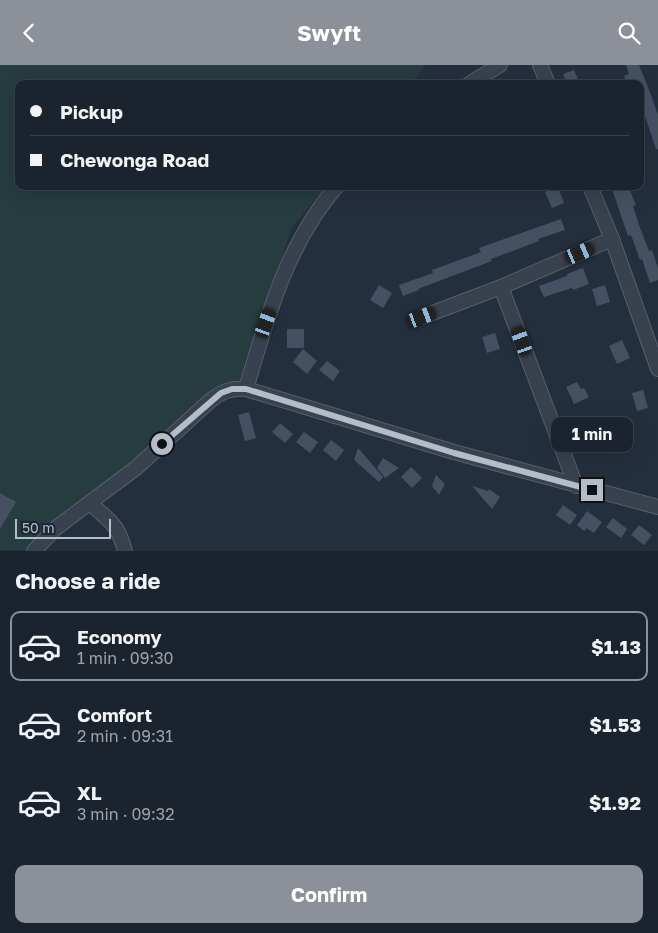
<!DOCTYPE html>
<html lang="en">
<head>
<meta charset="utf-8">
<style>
	body { margin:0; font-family:"Golos Text",sans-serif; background:#242b36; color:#f1f3f6; height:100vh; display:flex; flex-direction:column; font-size:19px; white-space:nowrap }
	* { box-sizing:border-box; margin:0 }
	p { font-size:16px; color:#a0a4aa }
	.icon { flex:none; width:28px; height:28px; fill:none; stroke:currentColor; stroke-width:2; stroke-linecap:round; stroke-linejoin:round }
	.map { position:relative; height:486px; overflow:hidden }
	.panel { display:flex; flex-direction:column; background:#1b232e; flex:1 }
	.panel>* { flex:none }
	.guide { position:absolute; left:15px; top:15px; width:629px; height:110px; border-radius:10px; box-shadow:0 5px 20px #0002,0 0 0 1px #39404a; display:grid; align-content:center; height:110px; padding:0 15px; background:#1b232e }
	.scale { position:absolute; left:15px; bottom:12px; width:96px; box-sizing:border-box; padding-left:5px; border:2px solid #b4bcc9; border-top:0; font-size:14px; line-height:18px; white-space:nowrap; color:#b4bcc9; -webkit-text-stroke:4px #1d2633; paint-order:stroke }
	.end { position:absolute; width:22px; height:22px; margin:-11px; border:6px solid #b4bcc9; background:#111; box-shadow:0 0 0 2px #111 }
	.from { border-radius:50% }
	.bubble { position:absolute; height:35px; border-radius:10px; background:#1b232e; box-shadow:0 5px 20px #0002,0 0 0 1px #39404a; font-size:16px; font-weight:700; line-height:35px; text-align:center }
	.car { position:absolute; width:15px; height:30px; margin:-15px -8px; border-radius:6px; box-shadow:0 0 4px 1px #0007; background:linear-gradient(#222 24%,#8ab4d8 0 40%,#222 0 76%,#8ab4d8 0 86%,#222 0) }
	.guide b { display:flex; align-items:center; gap:18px; height:48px; font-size:19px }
	.guide b+b { border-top:1px solid #39404a }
	.guide i { width:12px; height:12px; background:#f1f3f6 }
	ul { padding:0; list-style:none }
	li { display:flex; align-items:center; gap:15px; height:70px; margin:0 10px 8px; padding:0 5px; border:2px solid transparent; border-radius:10px }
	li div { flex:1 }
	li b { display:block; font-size:19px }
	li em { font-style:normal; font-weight:700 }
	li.on { border-color:#8c9099 }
	li>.icon { width:45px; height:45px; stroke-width:1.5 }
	h2 { padding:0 15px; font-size:22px; line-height:60px }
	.cta { display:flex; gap:10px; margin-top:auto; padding:10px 15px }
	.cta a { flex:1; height:58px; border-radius:10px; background:#8c9099; color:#fff; font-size:20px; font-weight:700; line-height:58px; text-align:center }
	header { display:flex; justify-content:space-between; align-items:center; height:65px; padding:0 15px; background:#8c9099; color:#fff; font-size:22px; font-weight:700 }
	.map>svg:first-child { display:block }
	.green { fill:#263c3f }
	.building { fill:#455162 }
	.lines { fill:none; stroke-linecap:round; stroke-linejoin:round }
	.minor-casing { stroke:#565f6c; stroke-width:16 }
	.minor { stroke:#38414e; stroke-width:14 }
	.route { stroke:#b4bcc9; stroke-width:6 }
</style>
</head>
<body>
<header><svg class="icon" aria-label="back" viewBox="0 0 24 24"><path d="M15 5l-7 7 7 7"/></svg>Swyft<svg class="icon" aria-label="search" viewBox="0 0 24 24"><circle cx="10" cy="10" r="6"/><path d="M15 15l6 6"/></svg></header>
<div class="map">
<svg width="658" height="486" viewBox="0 0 658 486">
	<rect width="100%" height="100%" fill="#242f3e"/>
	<path class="green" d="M0 0H426L410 19H19V121H326L292 162 243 311 36 485H0Z"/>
	<g class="building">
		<path d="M626 0H639L651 30 658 50V84H656L640 36V19H627L624 11 629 9Z"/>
		<path d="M574 5 580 19H567L563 9Z"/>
		<path d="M611 121H628L636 140 633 141 639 160 649 186 652 185 658 203V215L650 218 642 194 640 195 631 170 628 171Z"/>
		<path d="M558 122 564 138 552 143 545 127Z"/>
		<path d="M561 154 565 165 538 174 539 176 491 194 492 196 418 224 419 225 403 231 399 220 433 208 432 205 481 187 479 183Z"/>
		<path d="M583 203 589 219 573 225 572 223 544 232 539 221 567 211V209Z"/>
		<path d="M379 220 392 228 383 243 370 235Z"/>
		<path d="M605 220 610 237 597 241 592 224Z"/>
		<rect x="287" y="264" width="17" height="19"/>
		<path d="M495 268 500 284 487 288 482 272Z"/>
		<path d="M622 275 630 293 617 299 609 281Z"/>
		<path d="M303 284 317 296 307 309 293 297Z"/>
		<path d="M327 296 340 306 333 316 319 305Z"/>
		<path d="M577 317 581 324 584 323 589 332 574 339 566 322Z"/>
		<path d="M643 325 648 343 637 346 632 328Z"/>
		<path d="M249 347 256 373 245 376 238 350Z"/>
		<path d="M280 358 293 369 285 378 272 367Z"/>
		<path d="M304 367 318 377 310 388 296 377Z"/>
		<path d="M331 375 344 385 336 396 323 385Z"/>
		<path d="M358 383 383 412 379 417 354 395Z"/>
		<path d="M383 393 399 403 385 413 377 403Z"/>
		<path d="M411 402 422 413 412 423 401 412Z"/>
		<path d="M436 410 445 419 439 430 432 421Z"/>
		<path d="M472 421 488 426 489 424 500 432 492 444Z"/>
		<path d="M0 428 16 437 0 464Z"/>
		<path d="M563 440 577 450 570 460 556 450Z"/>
		<path d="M587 446 602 457 594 468 587 463 584 466 577 460Z"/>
		<path d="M613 453 627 464 621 473 606 462Z"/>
		<path d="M639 460 652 470 644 480 631 470Z"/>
	</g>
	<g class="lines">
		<g class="minor-casing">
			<g id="minor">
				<path d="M540 0 548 19"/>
				<path d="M469 19 500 0"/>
				<path d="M590 121 612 174 658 304"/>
				<path d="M501 222 576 421"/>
				<path d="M422 252 501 222 612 174"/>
				<path d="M246 324C267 253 287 178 337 121"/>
				<path d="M90 438C110 457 117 457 125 486"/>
				<path d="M34 486 56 463 136 403 211 335C223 326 231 323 246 324L454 387 658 442"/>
			</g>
		</g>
		<use href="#minor" class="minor"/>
	</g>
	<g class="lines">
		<path class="route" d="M162 379 221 328 232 324H246L454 388 592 425"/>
	</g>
</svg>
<div class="scale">50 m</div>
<i class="end from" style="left:162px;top:379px"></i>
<i class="end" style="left:592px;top:425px"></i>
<div class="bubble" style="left:551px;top:352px;width:82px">1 min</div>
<i class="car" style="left:580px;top:188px;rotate:67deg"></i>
<i class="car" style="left:422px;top:252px;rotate:69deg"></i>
<i class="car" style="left:266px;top:258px;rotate:20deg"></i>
<i class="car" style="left:522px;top:276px;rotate:340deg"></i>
<div class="guide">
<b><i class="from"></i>Pickup</b>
<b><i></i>Chewonga Road</b>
</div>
</div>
<section class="panel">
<h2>Choose a ride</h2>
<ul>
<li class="on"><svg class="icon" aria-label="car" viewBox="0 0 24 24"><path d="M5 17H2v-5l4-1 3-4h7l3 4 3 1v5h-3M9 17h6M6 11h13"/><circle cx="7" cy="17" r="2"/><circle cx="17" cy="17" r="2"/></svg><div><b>Economy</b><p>1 min · 09:30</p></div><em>$1.13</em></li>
<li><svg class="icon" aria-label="car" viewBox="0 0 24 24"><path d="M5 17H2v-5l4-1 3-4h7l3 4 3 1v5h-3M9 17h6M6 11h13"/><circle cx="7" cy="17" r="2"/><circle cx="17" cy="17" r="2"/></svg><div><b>Comfort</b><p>2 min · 09:31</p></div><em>$1.53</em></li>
<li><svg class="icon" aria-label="car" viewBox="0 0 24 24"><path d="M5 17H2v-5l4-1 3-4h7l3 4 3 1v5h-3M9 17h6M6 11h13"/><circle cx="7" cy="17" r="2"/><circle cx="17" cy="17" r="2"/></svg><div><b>XL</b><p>3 min · 09:32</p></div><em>$1.92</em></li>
</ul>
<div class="cta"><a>Confirm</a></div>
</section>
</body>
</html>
